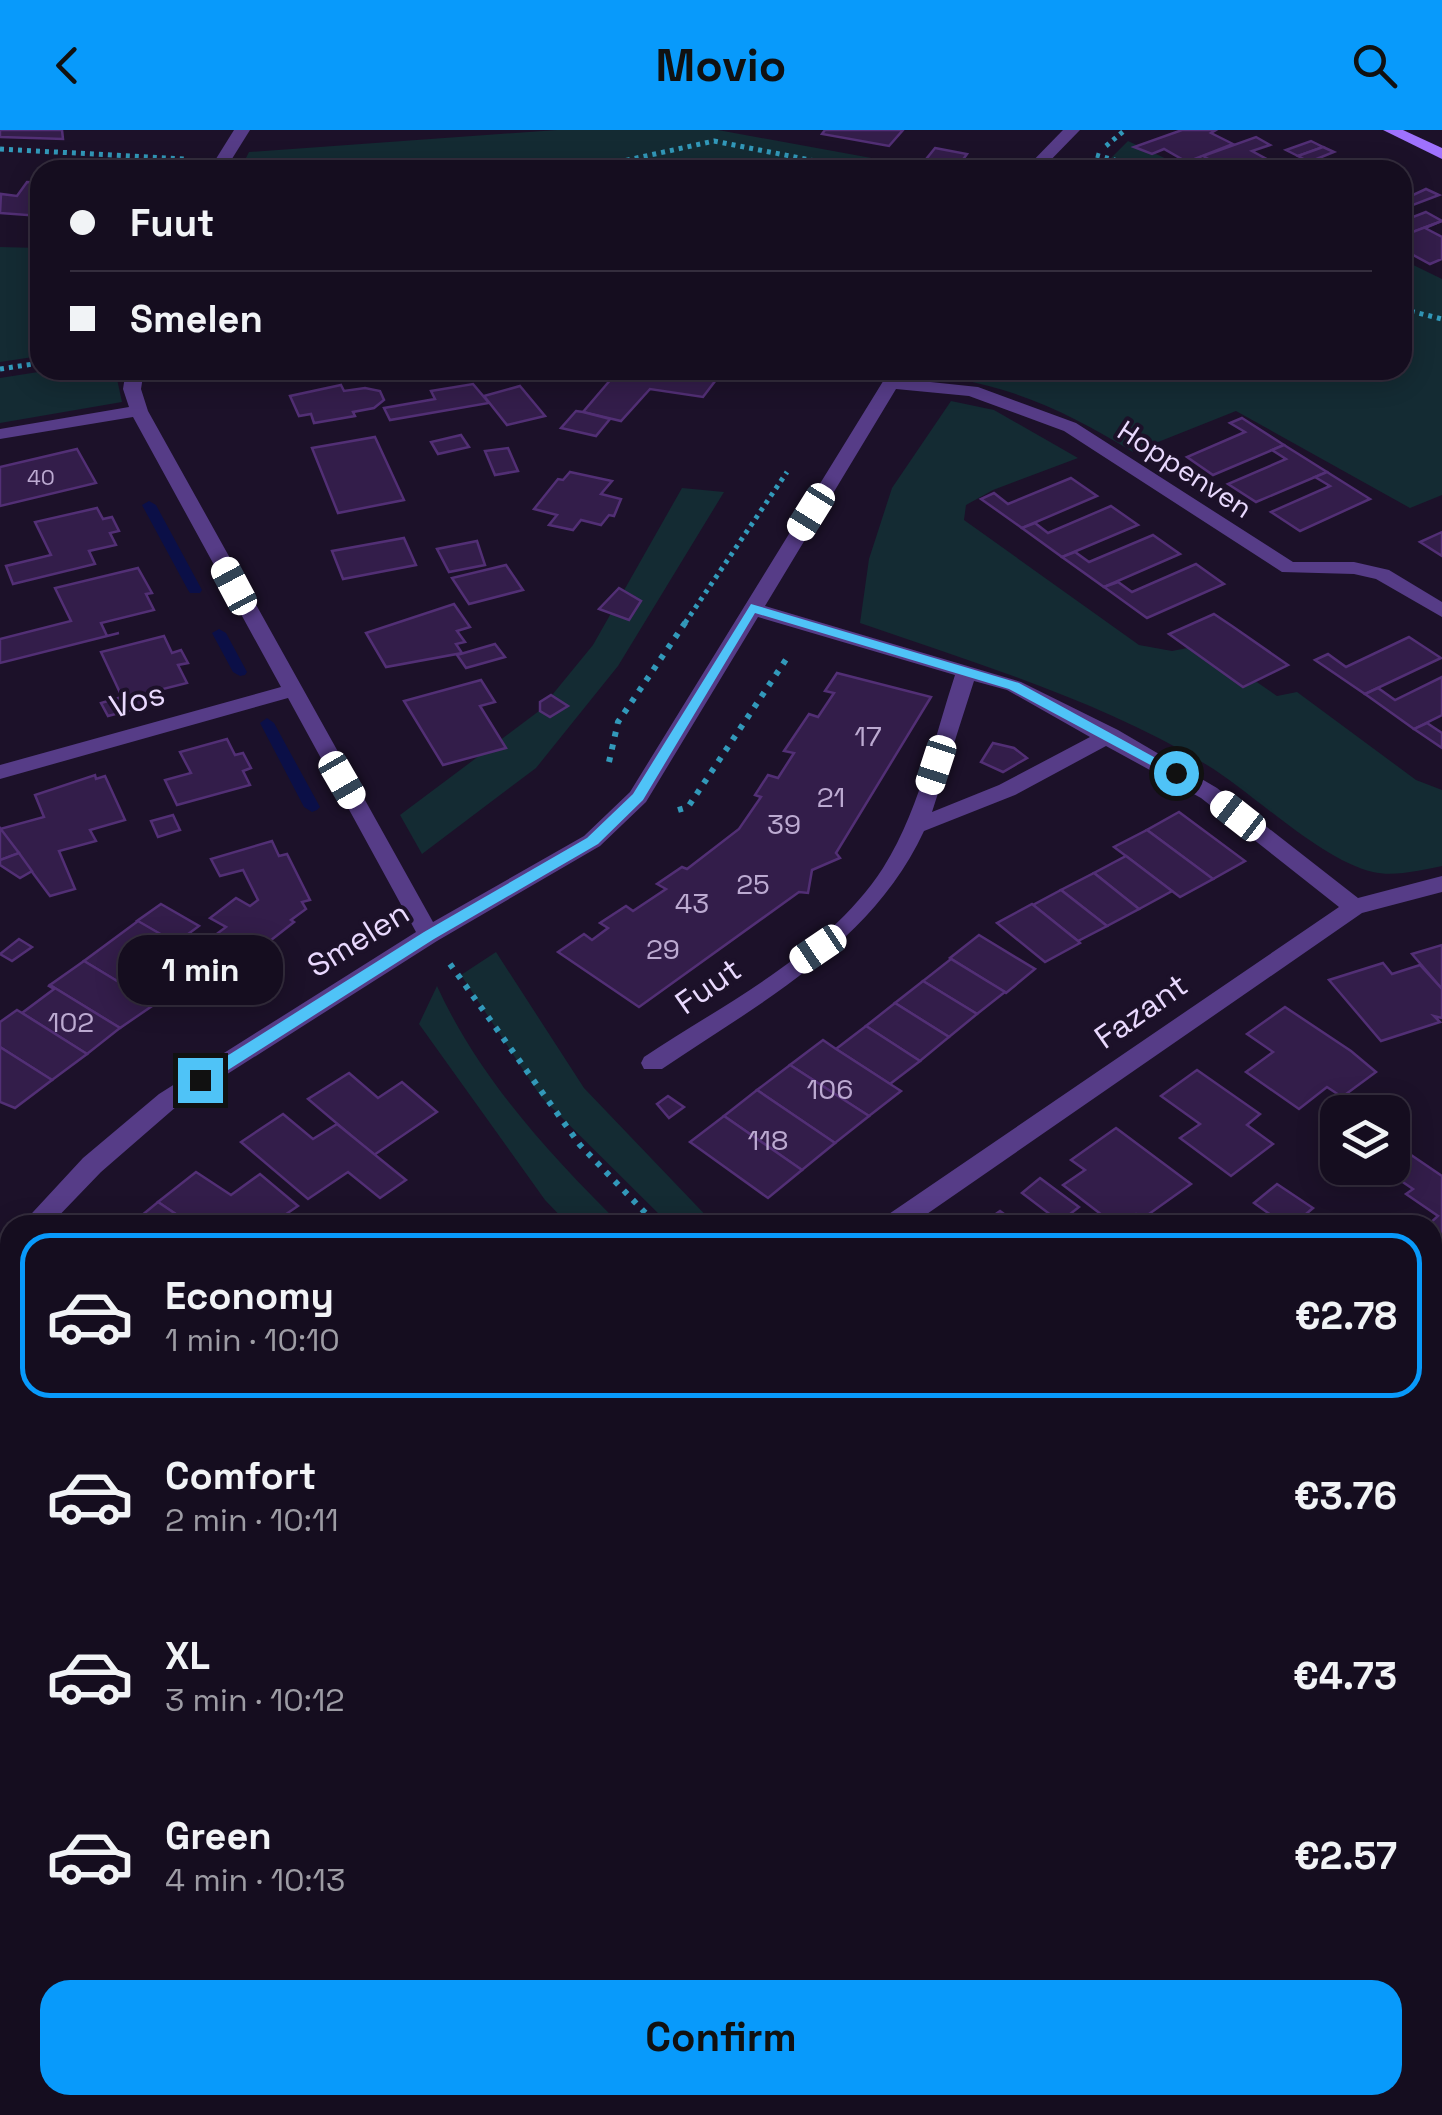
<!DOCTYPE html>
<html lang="en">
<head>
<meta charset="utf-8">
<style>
	body { margin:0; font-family:"Space Grotesk",sans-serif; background:#1e1628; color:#f1f3f6; height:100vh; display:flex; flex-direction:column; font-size:38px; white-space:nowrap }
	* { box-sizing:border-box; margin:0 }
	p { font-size:32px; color:#9d9ca4 }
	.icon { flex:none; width:55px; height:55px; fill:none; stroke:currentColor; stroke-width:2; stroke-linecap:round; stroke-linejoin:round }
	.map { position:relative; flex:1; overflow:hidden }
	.drawer { position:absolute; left:0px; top:1085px; width:1442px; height:900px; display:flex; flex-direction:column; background:#150d1f; border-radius:30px 30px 0 0; box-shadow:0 5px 25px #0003,0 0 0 2px #342d3d }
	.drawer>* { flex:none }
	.top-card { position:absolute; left:30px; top:30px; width:1382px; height:220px; border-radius:30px; box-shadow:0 5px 25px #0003,0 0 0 2px #342d3d; display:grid; align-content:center; height:220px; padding:0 40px; background:#150d1f }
	.fabs { position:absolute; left:1320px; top:965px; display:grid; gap:20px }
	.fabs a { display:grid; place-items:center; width:90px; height:90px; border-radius:20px; background:#150d1f; box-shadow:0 5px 25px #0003,0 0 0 2px #342d3d; font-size:50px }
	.end { position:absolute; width:45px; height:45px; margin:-22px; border:12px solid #4fc3f7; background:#111; box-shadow:0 0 0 5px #111 }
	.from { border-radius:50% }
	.bubble { position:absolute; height:70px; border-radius:30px; background:#150d1f; box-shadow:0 5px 25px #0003,0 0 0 2px #342d3d; font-size:32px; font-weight:700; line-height:70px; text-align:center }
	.car { position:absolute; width:30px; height:60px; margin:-30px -15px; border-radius:12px; box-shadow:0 0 8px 2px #0007; background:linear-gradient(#fff 24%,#345 0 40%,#fff 0 76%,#345 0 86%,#fff 0) }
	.top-card b { display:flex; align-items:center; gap:35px; height:95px; font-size:38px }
	.top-card b+b { border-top:2px solid #342d3d }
	.top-card i { width:25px; height:25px; background:#f1f3f6 }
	ul { padding:18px 0 0; list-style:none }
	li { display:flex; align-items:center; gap:30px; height:165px; margin:0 20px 15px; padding:0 20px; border:5px solid transparent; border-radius:30px }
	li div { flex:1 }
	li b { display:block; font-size:38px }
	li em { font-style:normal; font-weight:700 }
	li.selected { border-color:#089afb }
	li>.icon { width:90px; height:90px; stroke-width:1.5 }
	.primary-button { display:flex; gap:20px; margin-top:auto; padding:20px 40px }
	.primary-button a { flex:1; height:115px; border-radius:30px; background:#089afb; color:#111; font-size:40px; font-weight:700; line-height:115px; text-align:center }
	header { display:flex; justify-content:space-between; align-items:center; height:130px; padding:0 40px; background:#089afb; color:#111; font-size:45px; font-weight:700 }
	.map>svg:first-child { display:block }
	.green { fill:#142b33 }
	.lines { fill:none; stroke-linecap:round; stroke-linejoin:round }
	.stream { fill:#0b0f47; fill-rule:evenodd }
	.building { fill:#331d4a; stroke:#522f75; stroke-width:2.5 }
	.path-far2 { stroke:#3299ba; stroke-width:5; stroke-dasharray:4 5; stroke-linecap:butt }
	.path-far1 { stroke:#3299ba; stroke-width:6; stroke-dasharray:5 8; stroke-linecap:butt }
	.path { stroke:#3299ba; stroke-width:8; stroke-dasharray:6 9; stroke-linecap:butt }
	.street { fill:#563c87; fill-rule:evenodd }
	.secondary { fill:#9f72fd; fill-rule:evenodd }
	.route { fill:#4fc3f7 }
	.labels { text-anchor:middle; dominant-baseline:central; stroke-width:8; stroke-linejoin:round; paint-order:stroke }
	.far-number-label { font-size:22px; fill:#bcaad1 }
	.far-street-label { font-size:28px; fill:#e9d9fe; stroke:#1c1129 }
	.number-label { font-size:28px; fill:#bcaad1 }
	.street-label { font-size:32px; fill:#e9d9fe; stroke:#1c1129 }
</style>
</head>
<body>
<header><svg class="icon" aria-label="back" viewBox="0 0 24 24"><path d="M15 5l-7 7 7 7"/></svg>Movio<svg class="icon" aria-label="search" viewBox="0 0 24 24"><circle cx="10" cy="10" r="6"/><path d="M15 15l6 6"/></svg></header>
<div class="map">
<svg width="1442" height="1985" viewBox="0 0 1442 1985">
	<rect width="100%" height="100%" fill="#1c1129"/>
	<g class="green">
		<path d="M557 0H718L937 40H240L249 22Z"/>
		<path d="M1128 11 1186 38 1202 33 1216 40H1099Z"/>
		<path d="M0 117 40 118V226L0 232Z"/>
		<path d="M1403 130 1442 149V365L1410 378 1236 281 1133 322C1076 287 1022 260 956 249L962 240H1402Z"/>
		<path d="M51 240H115L122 272 0 293V248Z"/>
		<path d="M951 271 994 280 1078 328 993 360 966 375 964 390 1139 515 1172 521 1203 515 1277 566 1297 562 1416 650 1442 660V736C1422 740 1394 747 1373 742 1322 731 1253 663 1207 635 1099 570 978 534 860 493L869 429 892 358Z"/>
		<path d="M682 358 724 362 618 536 536 638 422 724 400 685 539 581 593 515Z"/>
		<path d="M496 822 584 958 715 1095H670L541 967 461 845Z"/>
		<path d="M437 856C479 948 549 1024 621 1095H569L545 1070 419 894Z"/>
	</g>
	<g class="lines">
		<g class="stream">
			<path d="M149 371 156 375 202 460 200 463H190L188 460 142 375Z"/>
			<path d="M219 499 226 503 247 542 245 545 240 546 233 542 212 503Z"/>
			<path d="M267 588 274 593 320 677 317 680 312 682 304 677 260 593Z"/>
		</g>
	</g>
	<g class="building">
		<path d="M0 0H62L63 9 0 7Z"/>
		<path d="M825 0H903L889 16 822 4Z"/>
		<path d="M1182 0H1216L1211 3 1233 14 1187 32 1164 19 1152 24 1134 17Z"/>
		<path d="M1256 7 1270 15 1252 21 1276 34 1258 40H1228L1203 26Z"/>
		<path d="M1311 11 1323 17 1298 26 1286 20Z"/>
		<path d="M1323 17 1334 22 1309 32 1298 26Z"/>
		<path d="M935 18 967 24 956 39 923 33Z"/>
		<path d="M27 52 40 53V86L0 83 1 64 17 66Z"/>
		<path d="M1426 59 1439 65 1413 75 1402 70Z"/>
		<path d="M1426 82 1442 91 1402 106V86L1408 89Z"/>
		<path d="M1442 91 1425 98 1442 107V129L1430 134 1402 119V106Z"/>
		<path d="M611 240H712L722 242 703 267 650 259 621 291 583 282 612 248 605 247Z"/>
		<path d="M473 254 489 273 390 290 384 278 435 269 431 261Z"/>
		<path d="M341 255 344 261 365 258 380 261 384 270 374 278 353 282 355 286 314 293 311 284 299 286 290 266Z"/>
		<path d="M520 256 545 286 507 295 484 266Z"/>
		<path d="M576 281 583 282 610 289 596 306 561 298Z"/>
		<path d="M1242 288 1284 315 1213 345 1187 327 1245 302 1230 293Z"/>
		<path d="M461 305 469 317 438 324 431 312Z"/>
		<path d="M375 307 404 370 338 383 312 318Z"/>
		<path d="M1284 315 1327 342 1256 372 1228 354 1286 329 1272 320Z"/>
		<path d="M508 318 518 341 495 345 485 321Z"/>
		<path d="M77 319 96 353 0 376V337Z"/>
		<path d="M570 342 612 351 601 364 621 369 614 386 609 385 601 395 581 390 573 400 549 395 557 385 534 379 558 349 563 350Z"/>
		<path d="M1327 342 1370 369 1300 401 1271 382 1330 356 1315 347Z"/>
		<path d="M1071 348 1097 366 1022 398 981 369 994 363 1008 374Z"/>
		<path d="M1111 376 1138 395 1062 427 1022 398 1035 393 1048 403Z"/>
		<path d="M97 378 103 389 112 387 119 401 110 403 116 415 89 421 95 434 13 454 6 436 51 425 35 392Z"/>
		<path d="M1442 402V426L1420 412Z"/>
		<path d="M1153 405 1180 424 1104 457 1062 427 1075 422 1089 432Z"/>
		<path d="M404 408 416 435 343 449 332 421Z"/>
		<path d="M477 411 485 435 449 442 437 419Z"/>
		<path d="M1196 434 1224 454 1147 488 1104 457 1118 452 1132 462Z"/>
		<path d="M506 435 523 460 469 474 452 448Z"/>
		<path d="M138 438 152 463 146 464 154 480 101 493 107 506 119 503 0 533V509L71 491 55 458Z"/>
		<path d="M619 458 641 471 629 490 599 479Z"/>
		<path d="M454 474 470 497 457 501 465 512 456 514 462 523 386 537 366 503Z"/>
		<path d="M1214 484 1232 496 1288 535 1243 557 1169 504Z"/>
		<path d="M164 506 172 523 181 520 188 533 178 535 187 553 155 561 161 572 108 586 101 573 122 567 101 522Z"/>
		<path d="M1409 507 1441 528 1365 564 1315 530 1328 524 1346 537Z"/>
		<path d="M495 514 505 527 466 538 457 525Z"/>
		<path d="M837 543 931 567 836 723 840 728 812 740 808 763 799 762 639 877 558 822 584 804 592 810 608 798 600 793 626 776 633 781 666 759 657 754 682 737 687 739 739 699 761 667 755 665 768 645 778 648 794 623 784 621 809 584 818 587 834 563 825 561Z"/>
		<path d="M1442 547V585L1414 599 1365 564 1378 558 1395 570Z"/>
		<path d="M481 550 495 572 480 576 506 618 443 635 404 571Z"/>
		<path d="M551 565 568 576 550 587 540 581V572Z"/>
		<path d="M1427 593 1442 603V618L1414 599Z"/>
		<path d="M227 609 235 625 243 623 251 638 243 641 250 655 177 675 165 650 191 643 180 622Z"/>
		<path d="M993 613 1014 618 1027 628 1003 642 981 632Z"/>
		<path d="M95 645 96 649 105 646 125 690 90 700 96 711 59 721 75 759 50 766 0 699 44 687 35 665Z"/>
		<path d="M1179 682 1245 731 1213 749 1147 700Z"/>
		<path d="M173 685 180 700 158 707 151 691Z"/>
		<path d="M0 698 19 723 0 730Z"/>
		<path d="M1147 700 1213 749 1180 767 1114 717Z"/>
		<path d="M272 711 279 726 287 724 310 770 302 772 306 779 291 790 294 792 261 818 250 811 238 820 214 806 226 797 210 788 236 768 250 776 258 770 243 740 220 746 211 729Z"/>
		<path d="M19 723 32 741 20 748 0 735V730Z"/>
		<path d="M1126 726 1172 761 1139 779 1094 743Z"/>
		<path d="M1094 743 1139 779 1107 796 1061 760Z"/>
		<path d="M1061 760 1107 796 1078 811 1033 775Z"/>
		<path d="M161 774 199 796 176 813 137 791Z"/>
		<path d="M1032 774 1078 811 1080 813 1045 832 997 793Z"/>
		<path d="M138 791 176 813 155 828 189 848 155 874 84 831Z"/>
		<path d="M979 805 1035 839 1006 863 950 828Z"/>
		<path d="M19 809 32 817 12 831 0 824Z"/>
		<path d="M1442 815V859L1412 824Z"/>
		<path d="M951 829 1005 862 977 884 923 851Z"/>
		<path d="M84 831 155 874 120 898 50 855Z"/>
		<path d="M1383 833 1392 844 1420 835 1442 859V888L1434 886 1440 892 1381 911 1329 850Z"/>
		<path d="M923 851 977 884 949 907 895 873Z"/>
		<path d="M49 856 50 855 120 898 87 924 22 883 54 859Z"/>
		<path d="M895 873 949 907 920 931 866 896Z"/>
		<path d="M1285 877 1351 921 1376 942 1342 967 1327 957 1299 979 1246 942 1273 922 1247 904Z"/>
		<path d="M17 880 22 883 87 924 52 950 0 917V892Z"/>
		<path d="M866 896 920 931 890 954 836 919Z"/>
		<path d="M823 910 836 919 901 961 869 986 790 935Z"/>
		<path d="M0 917 52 950 15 978 0 972Z"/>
		<path d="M790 935 869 986 835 1013 757 960Z"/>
		<path d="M1197 940 1260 984 1247 995 1273 1014 1231 1046 1180 1008 1200 994 1161 966Z"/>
		<path d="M349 943 378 968 402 952 437 982 374 1025 308 969Z"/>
		<path d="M757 960 835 1013 802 1040 724 986Z"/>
		<path d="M668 966 684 977 669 988 657 974Z"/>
		<path d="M283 984 313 1009 337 994 406 1050 380 1068 348 1042 308 1069 241 1012Z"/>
		<path d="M724 986 802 1040 768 1068 690 1012Z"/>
		<path d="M1116 998 1191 1054 1142 1089 1136 1084 1122 1095H1115L1063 1055 1085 1040 1071 1030Z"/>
		<path d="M1392 1012 1442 1046V1192L1432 1185V1095H1428L1438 1086 1406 1064 1413 1059 1382 1038H1392Z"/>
		<path d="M196 1042 231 1065 260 1044 298 1076 270 1095H192L158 1072Z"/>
		<path d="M1040 1048 1079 1077 1060 1092 1022 1063Z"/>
		<path d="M1277 1054 1313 1078 1293 1095H1285L1254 1073Z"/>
		<path d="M158 1072 192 1095H130Z"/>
		<path d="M1000 1081 1019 1095H980Z"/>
		<path d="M10 1278V1359L5 1365 0 1362V1288Z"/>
		<path d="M1432 1485 1442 1492 1439 1631 1432 1626Z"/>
		<path d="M4 1620 10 1622V1711L0 1723V1625Z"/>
		<path d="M10 1814V1873L0 1877V1817Z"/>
		<path d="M10 1873V1975H25L27 1985H0V1877Z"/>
		<path d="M577 1975H696L688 1985H579L573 1980Z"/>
		<path d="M696 1975H762L775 1985H688Z"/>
		<path d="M1229 1975H1288L1299 1985H1239Z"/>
		<path d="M1364 1975H1390L1400 1985H1357Z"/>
	</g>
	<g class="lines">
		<g class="path-far2">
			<path d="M1106 16 1125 0"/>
			<path d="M0 19 186 29"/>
			<path d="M1096 25 1151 40"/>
			<path d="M263 33 386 40"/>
			<path d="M582 40 714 11 861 40"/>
			<path d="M1402 179 1442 189"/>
			<path d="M0 239 40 233"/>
			<path d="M685 493 787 342"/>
		</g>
		<g class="path-far1">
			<path d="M609 632 618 592 687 490"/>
			<path d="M678 680 688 677 789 525"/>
			<path d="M450 834 580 1015 657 1095"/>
		</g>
		<path class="path" d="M1432 1797 1442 1806"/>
		<g class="street">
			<path d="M234 0H250L225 40H209Z"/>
			<path d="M1063 0H1080L1041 40H1024Z"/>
			<path d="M126 240H144L141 259 148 281 433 792 584 706 630 662 890 240H908L902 249 978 257 1076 293 1293 432H1354L1389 440 1442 472V487L1376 449 1354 444 1282 442 1064 301 969 266 896 259 765 476 1021 552 1118 600 1217 658 1358 768 1442 746V762L1362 783 911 1095H879L883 1088 1339 777 1201 668 1106 616 1015 665 924 701C872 813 760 873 662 939H644L641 933 644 927C725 873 829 822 883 738 919 681 934 609 955 545L758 487 646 672 600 716 437 811 177 976 101 1042 50 1095H21L83 1028 159 964 416 802 288 568 0 649V635L281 557 133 287 0 309V299L129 277 123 259ZM974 551 1007 560 1090 607 999 655 932 682Z"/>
			<path d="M10 1110V1136L0 1140V1114Z"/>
			<path d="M1442 1340V1368L1432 1372V1343Z"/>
			<path d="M1432 1670 1442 1674V1708L1432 1704Z"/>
			<path d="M369 1975H405L409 1985H373Z"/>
		</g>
		<path class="secondary" d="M1383 0H1403L1442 18V29Z"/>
	</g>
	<path class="route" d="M751 474 1019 553 1183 643 1171 646 1009 559 755 483 643 670 598 714 434 809 206 954H195V946L424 802 587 708 633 664Z"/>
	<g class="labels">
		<g class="far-number-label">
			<text x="41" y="347">40</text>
		</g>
		<g class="far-street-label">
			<text transform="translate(1185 339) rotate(33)">Hoppenven</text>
		</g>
		<g class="number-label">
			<text x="868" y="606">17</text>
			<text x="831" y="667">21</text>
			<text x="784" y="694">39</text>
			<text x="753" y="754">25</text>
			<text x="692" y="773">43</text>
			<text x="663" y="819">29</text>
			<text x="71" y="892">102</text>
			<text x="830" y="959">106</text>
			<text x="768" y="1010">118</text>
		</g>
		<g class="street-label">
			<text transform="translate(137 570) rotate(-16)">Vos</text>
			<text transform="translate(358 809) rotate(-32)">Smelen</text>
			<text transform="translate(708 856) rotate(-35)">Fuut</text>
			<text transform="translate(1141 881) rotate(-35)">Fazant</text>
		</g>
	</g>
</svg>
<div class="fabs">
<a><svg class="icon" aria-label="layers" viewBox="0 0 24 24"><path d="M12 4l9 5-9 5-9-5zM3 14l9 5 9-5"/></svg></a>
</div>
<i class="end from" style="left:1176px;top:643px"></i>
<i class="end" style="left:200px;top:950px"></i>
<div class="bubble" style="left:118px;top:805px;width:165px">1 min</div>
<i class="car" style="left:811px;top:382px;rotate:212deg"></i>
<i class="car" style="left:234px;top:456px;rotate:332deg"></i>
<i class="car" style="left:936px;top:635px;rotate:198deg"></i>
<i class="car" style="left:342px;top:650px;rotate:150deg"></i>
<i class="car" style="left:1238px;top:686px;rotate:308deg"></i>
<i class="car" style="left:818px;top:819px;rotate:236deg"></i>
<div class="top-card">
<b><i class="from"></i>Fuut</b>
<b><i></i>Smelen</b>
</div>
<section class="drawer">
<ul>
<li class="selected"><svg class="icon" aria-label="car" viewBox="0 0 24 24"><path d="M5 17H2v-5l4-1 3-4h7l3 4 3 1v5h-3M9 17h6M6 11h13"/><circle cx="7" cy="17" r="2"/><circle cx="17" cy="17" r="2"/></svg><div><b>Economy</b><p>1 min · 10:10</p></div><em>€2.78</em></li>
<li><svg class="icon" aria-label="car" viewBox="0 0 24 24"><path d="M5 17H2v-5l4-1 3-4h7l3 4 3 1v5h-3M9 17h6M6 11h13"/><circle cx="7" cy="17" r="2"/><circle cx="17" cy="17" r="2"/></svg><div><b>Comfort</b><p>2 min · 10:11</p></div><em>€3.76</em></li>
<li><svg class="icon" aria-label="car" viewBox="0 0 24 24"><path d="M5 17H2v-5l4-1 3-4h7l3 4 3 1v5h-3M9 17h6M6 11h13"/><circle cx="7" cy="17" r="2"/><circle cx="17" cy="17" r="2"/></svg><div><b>XL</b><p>3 min · 10:12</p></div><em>€4.73</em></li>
<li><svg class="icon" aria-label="car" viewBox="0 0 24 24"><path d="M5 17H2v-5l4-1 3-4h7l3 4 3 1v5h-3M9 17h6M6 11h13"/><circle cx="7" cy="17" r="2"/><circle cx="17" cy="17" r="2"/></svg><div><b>Green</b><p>4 min · 10:13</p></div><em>€2.57</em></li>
</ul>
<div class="primary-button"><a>Confirm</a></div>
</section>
</div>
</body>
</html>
